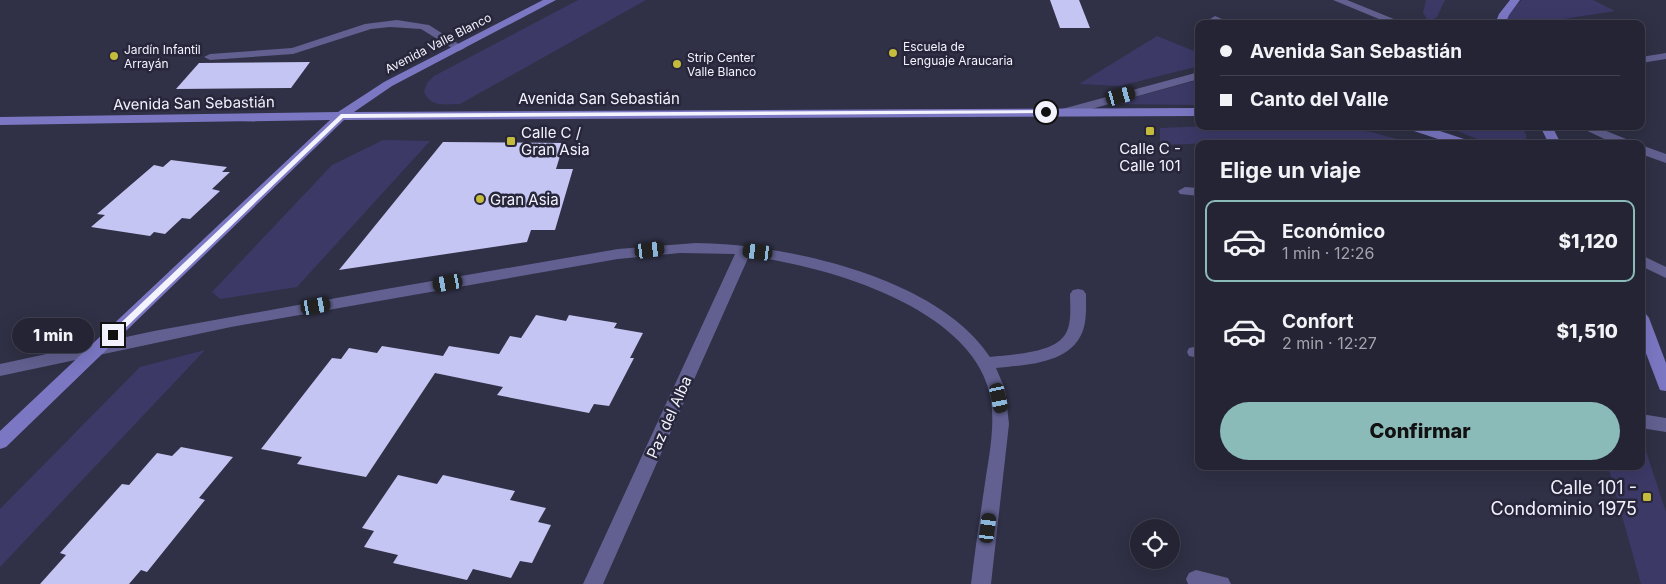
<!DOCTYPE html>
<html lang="es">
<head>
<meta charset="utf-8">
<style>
	body { margin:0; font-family:Inter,sans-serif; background:#2c2c3c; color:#f1f3f6; height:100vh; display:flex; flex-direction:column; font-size:19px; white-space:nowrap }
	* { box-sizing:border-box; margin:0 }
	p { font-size:16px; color:#a3a4ac }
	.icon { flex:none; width:28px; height:28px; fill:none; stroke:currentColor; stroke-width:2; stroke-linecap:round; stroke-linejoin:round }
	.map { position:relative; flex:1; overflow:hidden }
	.panel { position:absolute; left:1195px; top:140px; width:450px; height:330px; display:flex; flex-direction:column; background:#242434; border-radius:10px; box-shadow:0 5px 20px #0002,0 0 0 1px #41414f }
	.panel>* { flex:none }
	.hud { position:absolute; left:1195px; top:20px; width:450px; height:110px; border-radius:10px; box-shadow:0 5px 20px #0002,0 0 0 1px #41414f; display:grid; align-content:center; height:110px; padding:0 25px; background:#242434 }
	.buttons { position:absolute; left:1130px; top:519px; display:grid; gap:10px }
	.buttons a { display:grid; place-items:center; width:50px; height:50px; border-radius:50%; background:#242434; box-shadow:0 5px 20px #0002,0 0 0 1px #41414f; font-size:25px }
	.end { position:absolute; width:22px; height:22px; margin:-11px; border:6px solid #f2f3fe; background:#111; box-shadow:0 0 0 2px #111 }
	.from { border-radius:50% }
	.bubble { position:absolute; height:35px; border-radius:18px; background:#242434; box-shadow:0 5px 20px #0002,0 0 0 1px #41414f; font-size:16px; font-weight:800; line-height:35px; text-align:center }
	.car { position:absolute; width:15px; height:30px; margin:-15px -8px; border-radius:6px; box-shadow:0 0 4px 1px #0007; background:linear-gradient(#222 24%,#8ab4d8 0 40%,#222 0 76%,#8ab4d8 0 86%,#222 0) }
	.hud b { display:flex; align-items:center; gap:18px; height:48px; font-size:19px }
	.hud b+b { border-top:1px solid #41414f }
	.hud i { width:12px; height:12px; background:#f1f3f6 }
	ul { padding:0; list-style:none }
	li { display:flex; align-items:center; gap:15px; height:82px; margin:0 10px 8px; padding:0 15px; border:2px solid transparent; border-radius:10px }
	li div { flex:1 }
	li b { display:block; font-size:19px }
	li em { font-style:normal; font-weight:800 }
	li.on { border-color:#8bbbb9 }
	li>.icon { width:45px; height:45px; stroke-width:1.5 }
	h2 { padding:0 25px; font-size:22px; line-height:60px }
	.cta { display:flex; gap:10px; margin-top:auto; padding:10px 25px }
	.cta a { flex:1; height:58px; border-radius:30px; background:#8bbbb9; color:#111; font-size:20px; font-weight:800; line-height:58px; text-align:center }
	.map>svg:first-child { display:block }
	.green { fill:#3c3967 }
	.building { fill:#c5c5f4 }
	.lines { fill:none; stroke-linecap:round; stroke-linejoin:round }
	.street { fill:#616090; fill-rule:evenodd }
	.secondary { fill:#7b77c3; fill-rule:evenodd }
	.route { fill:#f2f3fe }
	.poi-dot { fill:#c6bc3c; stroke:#27263b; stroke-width:2 }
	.labels { text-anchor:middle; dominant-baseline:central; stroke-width:5; stroke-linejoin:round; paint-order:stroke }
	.far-street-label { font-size:12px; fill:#f2f3fe; stroke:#27263b }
	.far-poi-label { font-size:12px; fill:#f2f3fe; stroke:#27263b; text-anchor:start }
	.street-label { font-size:15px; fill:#f2f3fe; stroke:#27263b }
	.poi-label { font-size:15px; fill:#f2f3fe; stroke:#27263b; text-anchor:start }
	.near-poi-label { font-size:18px; fill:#f2f3fe; stroke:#27263b; text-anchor:end }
</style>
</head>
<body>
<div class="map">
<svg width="1666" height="584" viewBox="0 0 1666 584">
	<rect width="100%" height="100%" fill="#303046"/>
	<g class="green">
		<path d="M578 0H646L460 104C445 104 431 108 424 92L427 83 434 76Z"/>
		<path d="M1426 0H1445L1437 17 1429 22 1423 13Z"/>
		<path d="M1522 0H1593L1615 11 1531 24H1505L1508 14Z"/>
		<path d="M1157 36 1199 53V66L1120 86 1079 84Z"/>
		<path d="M1197 80 1199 105 1110 104Z"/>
		<path d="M1210 126H1324L1371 132 1416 144 1273 141 1160 145V128Z"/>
		<path d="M1444 126H1522L1527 137C1505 157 1467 133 1444 126Z"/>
		<path d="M383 140 430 141 297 287 220 299 212 292 332 165Z"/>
		<path d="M205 350 0 567V509L140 367Z"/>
		<path d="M1641 436 1666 512V584H1641L1608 466H1641Z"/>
	</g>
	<g class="building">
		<path d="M1050 0H1079L1090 28H1060Z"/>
		<path d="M310 62 291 88 176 89 199 63Z"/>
		<path d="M443 142 564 143 556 169H573L555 230H531L527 242 339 270Z"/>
		<path d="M171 160 227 167 222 172H230L212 189 220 191 190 219 182 218 165 234 154 232 150 236 91 227 105 215 97 214 154 165 163 167Z"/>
		<path d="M536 315 566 321 569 315 617 323 614 328 643 333 630 358H634L609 406 594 404 589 413 497 395 503 387 435 373 366 477 297 464 302 457 261 449 332 358 341 359 349 348 377 353 382 346 443 356 449 346 499 354 510 336 521 338Z"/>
		<path d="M181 447 233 457 199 498 205 500 147 572 141 570 129 584H40L66 555 60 553 122 484 129 485 157 453 172 456Z"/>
		<path d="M398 475 437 484 443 475 515 491 510 500 546 508 538 522 551 525 532 563 520 561 511 578 473 569 467 580 393 563 398 555 364 547 374 531 362 528Z"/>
	</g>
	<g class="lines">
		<g class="street">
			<path d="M1333 0H1347L1406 24H1391Z"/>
			<path d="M1215 16 1229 22 1230 24C1223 24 1215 25 1210 19Z"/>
			<path d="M397 20 429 25 465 48 459 51 455 50 421 29 390 27 371 29 293 54 210 60 204 57 210 54 292 48 365 24Z"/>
			<path d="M1666 53V59L1641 63V57Z"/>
			<path d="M1199 72V79L1066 116 1060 112 1062 109Z"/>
			<path d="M1577 126H1594L1631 141 1633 144H1615Z"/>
			<path d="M1641 145 1666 154V163L1641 154Z"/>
			<path d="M1185 187 1199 188V196L1180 194 1178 191Z"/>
			<path d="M696 243C785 244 938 277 990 357 1011 354 1055 354 1066 333 1072 322 1070 306 1070 294L1073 290 1078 289 1083 290 1086 294C1086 306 1087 321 1082 333 1069 364 1025 365 996 368L1005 389 1009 424 991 584H971C975 550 980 517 985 483 989 456 995 428 991 400 977 308 826 266 749 256L603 584H583L735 254 680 253 618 259 231 327 0 376V364L154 331 386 289 618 249Z"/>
			<path d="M1641 255 1666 267V278L1641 266Z"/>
			<path d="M1199 346V358L1189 356 1187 352 1189 348Z"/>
			<path d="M1641 414 1666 418V432L1641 428Z"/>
			<path d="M1196 570 1228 578 1231 584H1188L1186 579 1189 573Z"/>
		</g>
		<g class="secondary">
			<path d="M543 0H556L392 86 354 112 1199 108V116L344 120 6 447 0 449V431L330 120 0 125V117L338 112 384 82Z"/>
			<path d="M1510 0H1520L1509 15 1505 24H1495L1499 14Z"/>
			<path d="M1406 126H1425L1470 141 1472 144H1453L1408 129Z"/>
			<path d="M1540 126H1552L1561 144H1549Z"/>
			<path d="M1641 312 1646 314 1649 318 1666 363V391L1660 390 1658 385 1641 340Z"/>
		</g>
	</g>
	<path class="route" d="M1046 110H1048V113L343 118 116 337 113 338 108 335 341 114Z"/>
	<g class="poi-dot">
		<circle cx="893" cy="53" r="5"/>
		<circle cx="114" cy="56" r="5"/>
		<circle cx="677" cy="64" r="5"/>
		<rect x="1145" y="126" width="10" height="10" rx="2.5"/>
		<rect x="506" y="136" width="10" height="10" rx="2.5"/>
		<circle cx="480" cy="199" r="5"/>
		<rect x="1642" y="492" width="10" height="10" rx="2.5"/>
	</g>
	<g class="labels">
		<g class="far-street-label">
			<text transform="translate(438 43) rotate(-27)">Avenida Valle Blanco</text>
		</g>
		<g class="far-poi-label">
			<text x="903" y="46">Escuela de<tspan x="903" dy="14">Lenguaje Araucaria</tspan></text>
			<text x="124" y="49">Jardín Infantil<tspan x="124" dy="14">Arrayán</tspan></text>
			<text x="687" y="57">Strip Center<tspan x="687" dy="14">Valle Blanco</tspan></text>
		</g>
		<g class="street-label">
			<text x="599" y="98">Avenida San Sebastián</text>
			<text transform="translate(194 103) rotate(-1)">Avenida San Sebastián</text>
			<text transform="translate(669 417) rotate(-66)">Paz del Alba</text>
		</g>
		<g class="poi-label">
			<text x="521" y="132">Calle C /<tspan x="521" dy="17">Gran Asia</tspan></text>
			<text x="1150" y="148" text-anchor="middle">Calle C -<tspan x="1150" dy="17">Calle 101</tspan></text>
			<text x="490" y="199">Gran Asia</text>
		</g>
		<g class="near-poi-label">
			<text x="1637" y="487">Calle 101 -<tspan x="1637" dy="21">Condominio 1975</tspan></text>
		</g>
	</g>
</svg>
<div class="buttons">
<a><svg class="icon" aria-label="locate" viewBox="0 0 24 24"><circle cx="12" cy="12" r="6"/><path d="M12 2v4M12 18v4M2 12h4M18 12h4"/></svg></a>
</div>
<i class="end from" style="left:1046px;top:112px"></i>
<i class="end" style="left:113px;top:335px"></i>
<div class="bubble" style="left:12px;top:318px;width:82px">1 min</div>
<i class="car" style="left:1121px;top:96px;rotate:75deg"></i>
<i class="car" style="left:650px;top:250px;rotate:83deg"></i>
<i class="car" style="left:758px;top:252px;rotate:277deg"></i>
<i class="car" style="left:448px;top:283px;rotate:260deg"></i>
<i class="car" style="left:316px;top:306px;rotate:80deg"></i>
<i class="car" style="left:999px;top:398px;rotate:168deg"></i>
<i class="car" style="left:988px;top:528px;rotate:7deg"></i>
<div class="hud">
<b><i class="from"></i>Avenida San Sebastián</b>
<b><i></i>Canto del Valle</b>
</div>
<section class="panel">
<h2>Elige un viaje</h2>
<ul>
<li class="on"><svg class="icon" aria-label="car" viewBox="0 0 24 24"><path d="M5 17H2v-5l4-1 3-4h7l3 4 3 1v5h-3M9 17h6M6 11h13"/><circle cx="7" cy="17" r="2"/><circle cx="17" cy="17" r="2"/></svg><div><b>Económico</b><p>1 min · 12:26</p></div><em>$1,120</em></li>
<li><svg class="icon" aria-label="car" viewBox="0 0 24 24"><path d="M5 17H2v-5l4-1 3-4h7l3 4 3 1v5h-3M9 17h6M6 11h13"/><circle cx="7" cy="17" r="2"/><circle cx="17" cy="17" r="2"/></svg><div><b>Confort</b><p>2 min · 12:27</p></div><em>$1,510</em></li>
</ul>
<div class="cta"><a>Confirmar</a></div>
</section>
</div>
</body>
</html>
